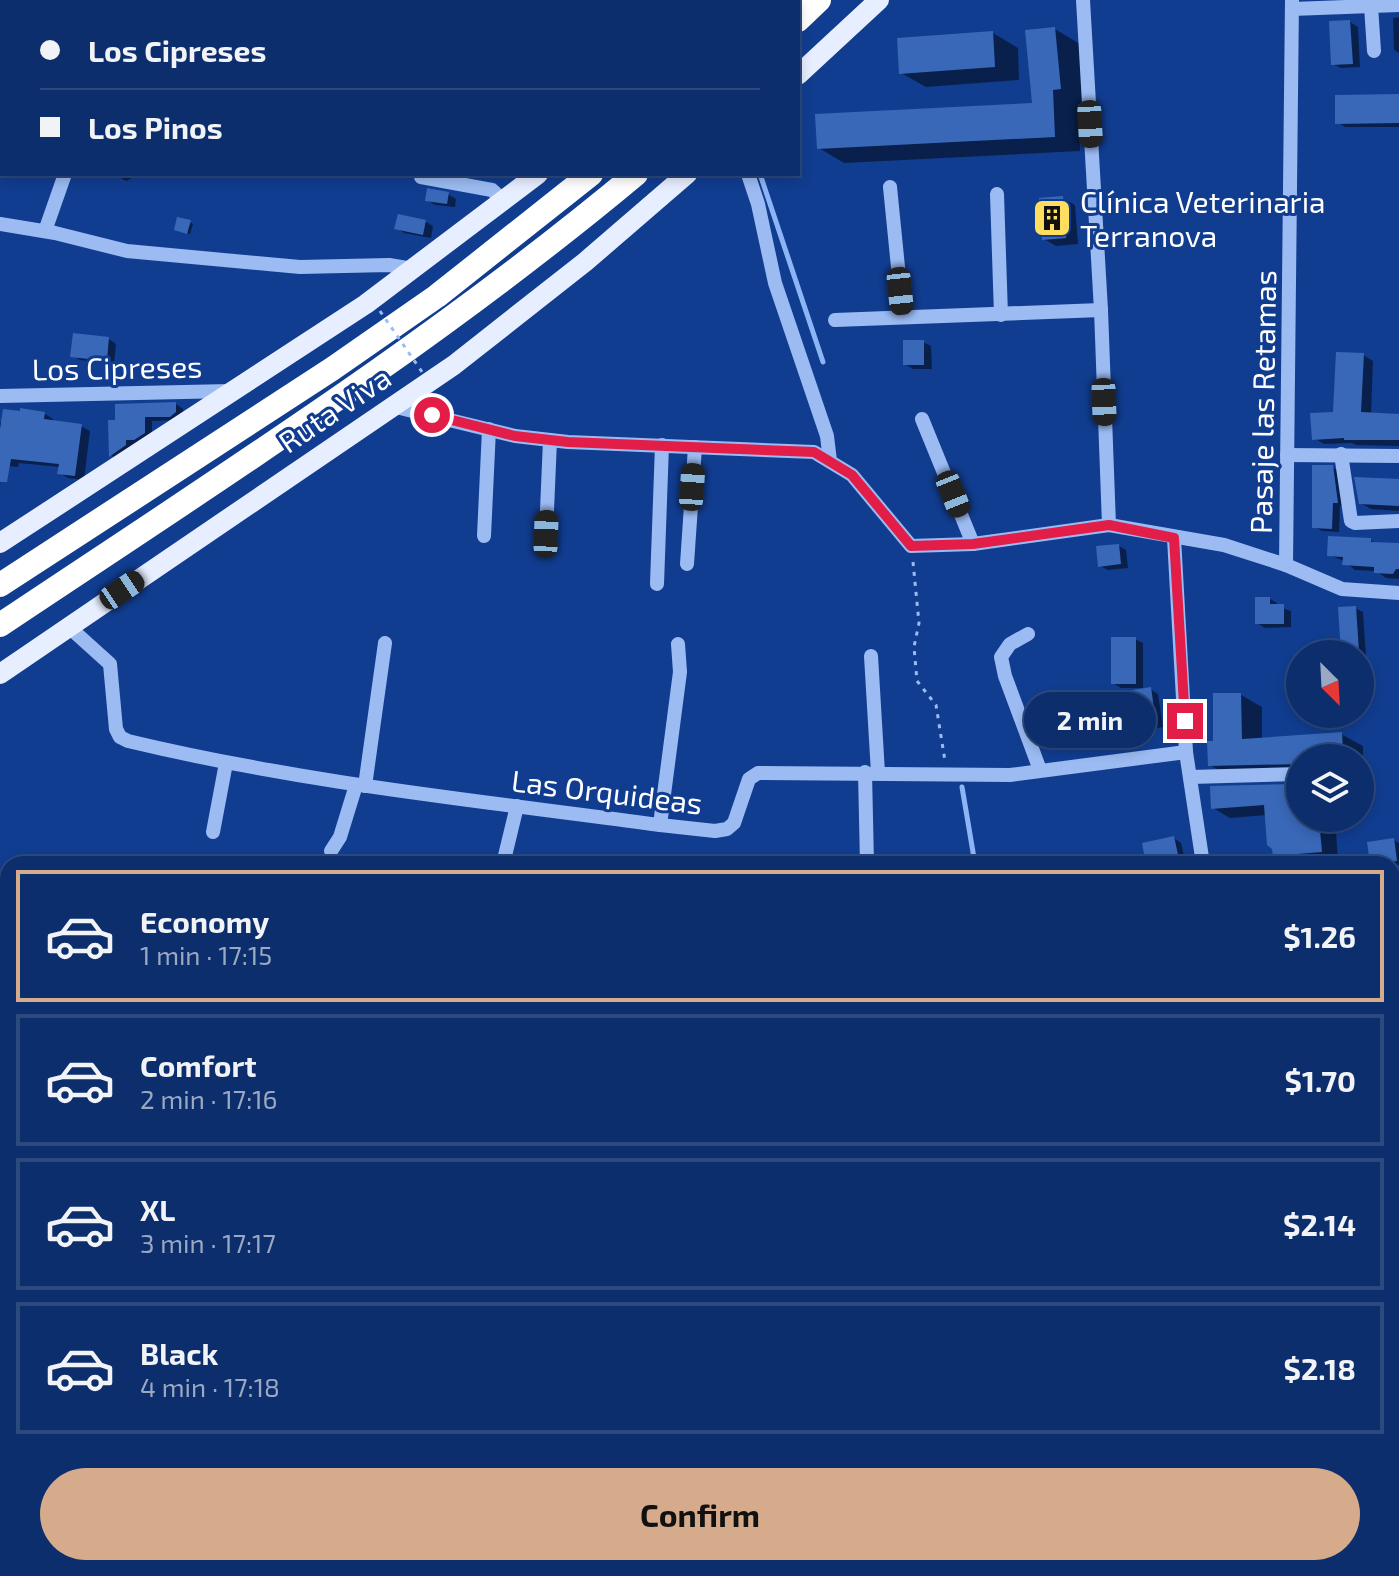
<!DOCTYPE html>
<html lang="en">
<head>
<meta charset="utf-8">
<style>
	body { margin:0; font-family:"Exo 2",sans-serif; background:#1b3a74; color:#f1f3f6; height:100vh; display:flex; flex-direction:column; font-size:30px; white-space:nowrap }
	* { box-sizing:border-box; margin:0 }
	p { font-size:26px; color:#9aa8c2 }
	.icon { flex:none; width:44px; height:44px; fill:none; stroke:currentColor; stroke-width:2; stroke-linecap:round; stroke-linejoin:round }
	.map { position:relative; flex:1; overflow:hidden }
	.details { position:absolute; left:0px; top:856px; width:1400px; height:720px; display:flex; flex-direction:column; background:#0d2e6c; border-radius:24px 24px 0 0; box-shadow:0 4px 12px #0003,0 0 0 2px #2d4a7f }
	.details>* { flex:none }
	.banner { position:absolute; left:0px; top:0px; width:800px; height:176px; box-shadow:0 4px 12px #0003,0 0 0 2px #2d4a7f; display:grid; align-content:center; height:176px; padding:0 40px; background:#0d2e6c }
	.needle { width:52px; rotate:156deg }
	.tools { position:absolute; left:1286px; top:640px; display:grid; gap:16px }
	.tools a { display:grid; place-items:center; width:88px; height:88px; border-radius:50%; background:#0d2e6c; box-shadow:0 4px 12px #0003,0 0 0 2px #2d4a7f; font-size:40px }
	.end { position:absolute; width:36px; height:36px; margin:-18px; border:10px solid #e11d48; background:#fff; box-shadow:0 0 0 4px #fff }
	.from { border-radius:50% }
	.bubble { position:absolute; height:56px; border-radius:28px; background:#0d2e6c; box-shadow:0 4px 12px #0003,0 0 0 2px #2d4a7f; font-size:26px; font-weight:700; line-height:56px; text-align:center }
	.car { position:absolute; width:24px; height:48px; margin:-24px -12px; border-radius:10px; box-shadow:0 0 6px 2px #0007; background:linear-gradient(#222 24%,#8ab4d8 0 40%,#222 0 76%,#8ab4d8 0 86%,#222 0) }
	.banner b { display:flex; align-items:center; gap:28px; height:76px; font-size:30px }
	.banner b+b { border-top:2px solid #2d4a7f }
	.banner i { width:20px; height:20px; background:#f1f3f6 }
	ul { padding:14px 0 0; list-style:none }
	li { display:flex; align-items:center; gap:24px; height:132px; margin:0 16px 12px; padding:0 24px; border:4px solid #2d4a7f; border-radius:0px }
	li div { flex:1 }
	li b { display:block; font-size:30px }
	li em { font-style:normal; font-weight:700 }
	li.active { border-color:#d6ab8b }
	li>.icon { width:72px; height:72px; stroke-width:1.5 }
	.cta { display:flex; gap:16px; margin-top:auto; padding:16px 40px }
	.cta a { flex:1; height:92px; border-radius:48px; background:#d6ab8b; color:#111; font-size:32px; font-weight:700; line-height:92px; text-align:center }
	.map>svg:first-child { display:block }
	.shadow { fill:#0007 }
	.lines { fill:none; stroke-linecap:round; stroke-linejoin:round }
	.stream { stroke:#8db5f6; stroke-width:5 }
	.building { fill:#3968b9 }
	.path { stroke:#9bbbf2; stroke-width:3; stroke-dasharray:4 6; stroke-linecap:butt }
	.minor { stroke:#9bbbf2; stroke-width:14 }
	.major { stroke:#e7eeff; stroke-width:20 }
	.highway { stroke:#fff; stroke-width:24 }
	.path-bridge { stroke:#9bbbf2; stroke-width:3; stroke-dasharray:4 6; stroke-linecap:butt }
	.route { stroke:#e11d48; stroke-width:10 }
	.labels { text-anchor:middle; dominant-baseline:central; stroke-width:6; stroke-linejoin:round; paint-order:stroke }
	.poi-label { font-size:30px; fill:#fff; stroke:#113d90; text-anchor:start }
	.street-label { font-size:30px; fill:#fff; stroke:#113d90 }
</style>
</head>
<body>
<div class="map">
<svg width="1399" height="1576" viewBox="0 0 1399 1576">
	<rect width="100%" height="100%" fill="#113d90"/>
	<g class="shadow">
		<path d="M447 0H460L469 2H447Z"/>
		<path d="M568 0H648L651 2H567Z"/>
		<path d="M1399 17V53L1394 50 1393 18Z"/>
		<path d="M1350 22 1358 27 1360 67 1341 68 1333 64Z"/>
		<path d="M1055 29 1080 44 1085 103 1078 104 1080 151 844 163 819 148 1034 105Z"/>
		<path d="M993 33 1018 48 1019 80 926 87 901 73Z"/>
		<path d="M1399 96V127H1345L1337 122Z"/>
		<path d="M114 174H140L126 181Z"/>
		<path d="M448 194 456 199 455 207 435 205 427 200Z"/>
		<path d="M1062 198 1075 205 1078 244 1056 246 1044 239Z"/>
		<path d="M190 222 193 224 190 234 179 231Z"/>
		<path d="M426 222 433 226 431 238 404 233 397 228Z"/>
		<path d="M109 339 116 344 114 364 80 360 72 355Z"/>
		<path d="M923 342 931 346 932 369H913L905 364Z"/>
		<path d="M1363 355 1373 361 1371 415 1399 416V446L1356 445 1352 443 1324 444 1314 438 1335 414Z"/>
		<path d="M176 404 183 409 184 417 178 420 152 421V437L142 444H133V450L118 460 111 455 110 422Z"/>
		<path d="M45 414 53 419V422L81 426 90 431 84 480 68 478 60 473V467L19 463 18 467 7 466 2 471 0 486V423Z"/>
		<path d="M1332 467 1340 472 1345 506H1340L1339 532 1322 531 1314 527Z"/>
		<path d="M1399 481V511L1371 509 1360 503Z"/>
		<path d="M1370 540 1379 545H1399V579L1386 578 1376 571 1355 570 1344 561 1329 555Z"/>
		<path d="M1119 546 1126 550 1128 568 1108 570 1100 566Z"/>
		<path d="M1270 599 1277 603V606L1291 611V627L1265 628 1257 623Z"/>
		<path d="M1355 608 1363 612 1366 657 1343 653Z"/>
		<path d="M1135 639 1143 643V688H1121L1113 683Z"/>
		<path d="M1150 689 1158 694 1163 727 1143 731 1135 726Z"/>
		<path d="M1241 695 1262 707V740L1341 734 1363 746V764H1360V758H1300V776L1232 778 1210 765 1215 743Z"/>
		<path d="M1297 786 1300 788V818H1315V821L1336 831 1338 861 1290 864 1275 855 1267 815 1230 818 1213 808Z"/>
		<path d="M1174 838 1181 843 1186 864H1148Z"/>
		<path d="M1393 840 1399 843V865L1372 864 1369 843Z"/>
		<path d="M1399 1116V1166L1392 1142V1118Z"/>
		<path d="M486 1568H508L514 1576H482L480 1573Z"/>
	</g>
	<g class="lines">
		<g class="stream">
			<path d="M665 0V2"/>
			<path d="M760 174 823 362"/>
			<path d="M962 787 974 858 978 864"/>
		</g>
	</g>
	<g class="building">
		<path d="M1350 20 1353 64 1331 65 1329 21Z"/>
		<path d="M1055 27 1061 89 1053 90 1055 137 817 149 815 114 1032 103 1025 30Z"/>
		<path d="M993 31 995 67 899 74 897 38Z"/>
		<path d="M1399 94V123L1335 124V95Z"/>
		<path d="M427 188 449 192 447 204 425 201Z"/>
		<path d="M1063 196 1066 238 1042 240 1039 198Z"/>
		<path d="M398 214 426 220 423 235 394 229Z"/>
		<path d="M177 217 191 220 187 234 174 230Z"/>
		<path d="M73 333 109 337 107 361 70 357Z"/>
		<rect x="903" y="340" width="21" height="25"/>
		<path d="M1336 352 1364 353 1361 412 1399 414V440H1344V438L1312 440 1310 413 1333 412Z"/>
		<path d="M176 402V412L170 417H145V433L134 440H126V445L109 457 108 420H115V404Z"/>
		<path d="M20 408 45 412 44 419 82 424 75 476 57 474 59 464 11 459 7 482H0V429L3 409 20 411Z"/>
		<path d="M1312 465H1333L1338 503H1333L1332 529 1312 528Z"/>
		<path d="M1354 477 1399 479V506L1359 504Z"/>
		<path d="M1328 536 1371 538V542L1399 543V569H1396L1393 574 1374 573V567L1342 565 1343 557 1327 556Z"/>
		<path d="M1119 544 1121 564 1098 567 1096 546Z"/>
		<path d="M1255 597H1270V604H1284V624H1255Z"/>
		<path d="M1356 606 1359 653 1341 654 1338 607Z"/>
		<rect x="1111" y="637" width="25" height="47"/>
		<path d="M1151 687 1156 724 1133 728 1127 691Z"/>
		<path d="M1213 693H1241L1242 739 1342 732 1343 753H1336L1337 758H1300V764L1208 766 1207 741H1213Z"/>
		<path d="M1297 784 1298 820 1319 819 1322 852 1273 856 1272 849 1267 845 1264 805 1211 809 1210 786Z"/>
		<path d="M1174 836 1180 864H1146L1142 843Z"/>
		<path d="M1394 838 1397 861 1370 864 1367 842Z"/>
	</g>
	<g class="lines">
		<path class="path" d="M913 562 919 623 914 647 917 681 936 705 945 761"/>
		<g class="minor">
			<path d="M1083 0 1101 310 1109 525"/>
			<path d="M203 2 204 0"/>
			<path d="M1371 6 1374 51"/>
			<path d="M1292 9 1399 5"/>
			<path d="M748 174 758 204 775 283 827 436 830 461"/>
			<path d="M421 177 492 190 504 201"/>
			<path d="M890 187 903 317"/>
			<path d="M997 194 1001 315"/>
			<path d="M0 224 55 233 127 251 300 267 389 265 413 269"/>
			<path d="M45 231 65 174"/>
			<path d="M835 320 1101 310"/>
			<path d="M0 396 230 391"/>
			<path d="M396 407 515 436 568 442 814 452 852 475 911 546 973 544 1109 525 1224 545 1286 565 1342 589 1399 593"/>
			<path d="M922 419 973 544"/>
			<path d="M1341 454 1351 521 1355 523 1399 521"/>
			<path d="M1287 455 1399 456"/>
			<path d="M546 534 550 440"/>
			<path d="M484 536 489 429"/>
			<path d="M1174 538 1186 752 1203 864"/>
			<path d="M687 564 695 447"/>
			<path d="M1286 565 1292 0"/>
			<path d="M657 584 662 445"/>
			<path d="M69 627 110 664 116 729 120 737 128 741C303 783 482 801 660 825L715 831 727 829 734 823 749 779 758 773 1010 775 1186 752"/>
			<path d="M1028 634 1010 644 1001 657 1005 676 1040 770"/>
			<path d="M871 656 878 773"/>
			<path d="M865 772 867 864"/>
			<path d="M1190 777 1300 774"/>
			<path d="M365 786 385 643"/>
			<path d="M660 825 680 672 678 644"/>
			<path d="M213 832 226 763"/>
			<path d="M331 851 340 837 356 785"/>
			<path d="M503 864 517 806"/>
			<path d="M0 1073 8 1075"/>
			<path d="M1392 1073 1399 1071"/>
			<path d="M1392 1304 1399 1303"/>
			<path d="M0 1427 8 1428"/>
			<path d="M434 1568 444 1576"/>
			<path d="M642 1568 682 1576"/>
			<path d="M1265 1573 1277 1576"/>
			<path d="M51 1576 52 1568"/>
			<path d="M307 1576 308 1568"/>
			<path d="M823 1576 824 1568"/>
		</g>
		<g class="major">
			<path d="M736 2 738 0"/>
			<path d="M798 75 879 0"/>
			<path d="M0 543 366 304 538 174"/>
			<path d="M0 674 454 365 585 262 687 174"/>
			<path d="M1392 1387H1399"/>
			<path d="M1392 1412H1399"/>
			<path d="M569 1576 578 1568"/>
			<path d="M609 1576 618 1568"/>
		</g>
		<g class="highway">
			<path d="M766 2 769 0"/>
			<path d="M798 20 819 0"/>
			<path d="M0 585 332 369 437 296 591 174"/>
			<path d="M0 625C217 480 435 342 636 174"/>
		</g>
		<path class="path-bridge" d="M380 311 422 372"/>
	</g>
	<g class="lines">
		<path class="route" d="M432 415 515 436 568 442 814 452 852 475 911 546 973 544 1109 525 1174 538 1185 721"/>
	</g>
	<defs>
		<g id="building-square" transform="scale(2)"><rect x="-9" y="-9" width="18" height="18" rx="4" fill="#ffde5d" stroke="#113d90"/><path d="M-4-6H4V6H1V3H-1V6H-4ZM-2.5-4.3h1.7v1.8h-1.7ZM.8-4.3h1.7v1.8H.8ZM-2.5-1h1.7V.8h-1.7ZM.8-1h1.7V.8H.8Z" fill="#111"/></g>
	</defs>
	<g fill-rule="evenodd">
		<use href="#building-square" x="1052" y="218"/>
	</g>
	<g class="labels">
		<g class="poi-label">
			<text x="1080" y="201">Clínica Veterinaria<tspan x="1080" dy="34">Terranova</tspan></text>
		</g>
		<g class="street-label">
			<text transform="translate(117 367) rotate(-1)">Los Cipreses</text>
			<text transform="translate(1262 402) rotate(-89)">Pasaje las Retamas</text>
			<text transform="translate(334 409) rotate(-34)">Ruta Viva</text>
			<text transform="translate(607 791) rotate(7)">Las Orquideas</text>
		</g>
	</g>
</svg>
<div class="tools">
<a><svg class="needle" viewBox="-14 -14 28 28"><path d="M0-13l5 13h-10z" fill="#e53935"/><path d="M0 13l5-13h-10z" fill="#9aa8c2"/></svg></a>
<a><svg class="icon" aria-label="layers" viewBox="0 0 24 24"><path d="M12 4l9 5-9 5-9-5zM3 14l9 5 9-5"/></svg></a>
</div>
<i class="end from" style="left:432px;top:415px"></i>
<i class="end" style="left:1185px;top:721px"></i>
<div class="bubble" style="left:1024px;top:692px;width:132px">2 min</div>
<i class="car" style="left:1090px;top:124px;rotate:177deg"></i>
<i class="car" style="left:900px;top:291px;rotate:174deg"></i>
<i class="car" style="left:1104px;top:402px;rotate:178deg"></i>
<i class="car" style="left:692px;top:487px;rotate:4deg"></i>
<i class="car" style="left:953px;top:494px;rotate:158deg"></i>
<i class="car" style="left:546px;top:534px;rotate:2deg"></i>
<i class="car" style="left:122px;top:590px;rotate:56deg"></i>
<div class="banner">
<b><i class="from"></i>Los Cipreses</b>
<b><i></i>Los Pinos</b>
</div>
<section class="details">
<ul>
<li class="active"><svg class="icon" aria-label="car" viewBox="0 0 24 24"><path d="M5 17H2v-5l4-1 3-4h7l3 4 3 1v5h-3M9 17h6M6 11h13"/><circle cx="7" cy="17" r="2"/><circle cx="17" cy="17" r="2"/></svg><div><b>Economy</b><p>1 min · 17:15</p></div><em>$1.26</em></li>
<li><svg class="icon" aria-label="car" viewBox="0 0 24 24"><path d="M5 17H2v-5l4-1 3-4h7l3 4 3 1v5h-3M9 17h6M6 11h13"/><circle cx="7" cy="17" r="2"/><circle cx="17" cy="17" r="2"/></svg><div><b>Comfort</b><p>2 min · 17:16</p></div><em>$1.70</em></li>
<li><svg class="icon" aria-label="car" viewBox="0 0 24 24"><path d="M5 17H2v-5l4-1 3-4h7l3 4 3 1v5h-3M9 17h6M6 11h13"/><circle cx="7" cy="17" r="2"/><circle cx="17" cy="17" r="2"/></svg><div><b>XL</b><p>3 min · 17:17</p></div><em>$2.14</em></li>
<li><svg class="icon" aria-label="car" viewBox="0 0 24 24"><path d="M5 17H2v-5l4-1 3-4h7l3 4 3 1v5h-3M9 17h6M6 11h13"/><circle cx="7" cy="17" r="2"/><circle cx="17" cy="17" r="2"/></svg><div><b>Black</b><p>4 min · 17:18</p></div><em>$2.18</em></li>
</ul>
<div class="cta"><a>Confirm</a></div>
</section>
</div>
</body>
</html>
